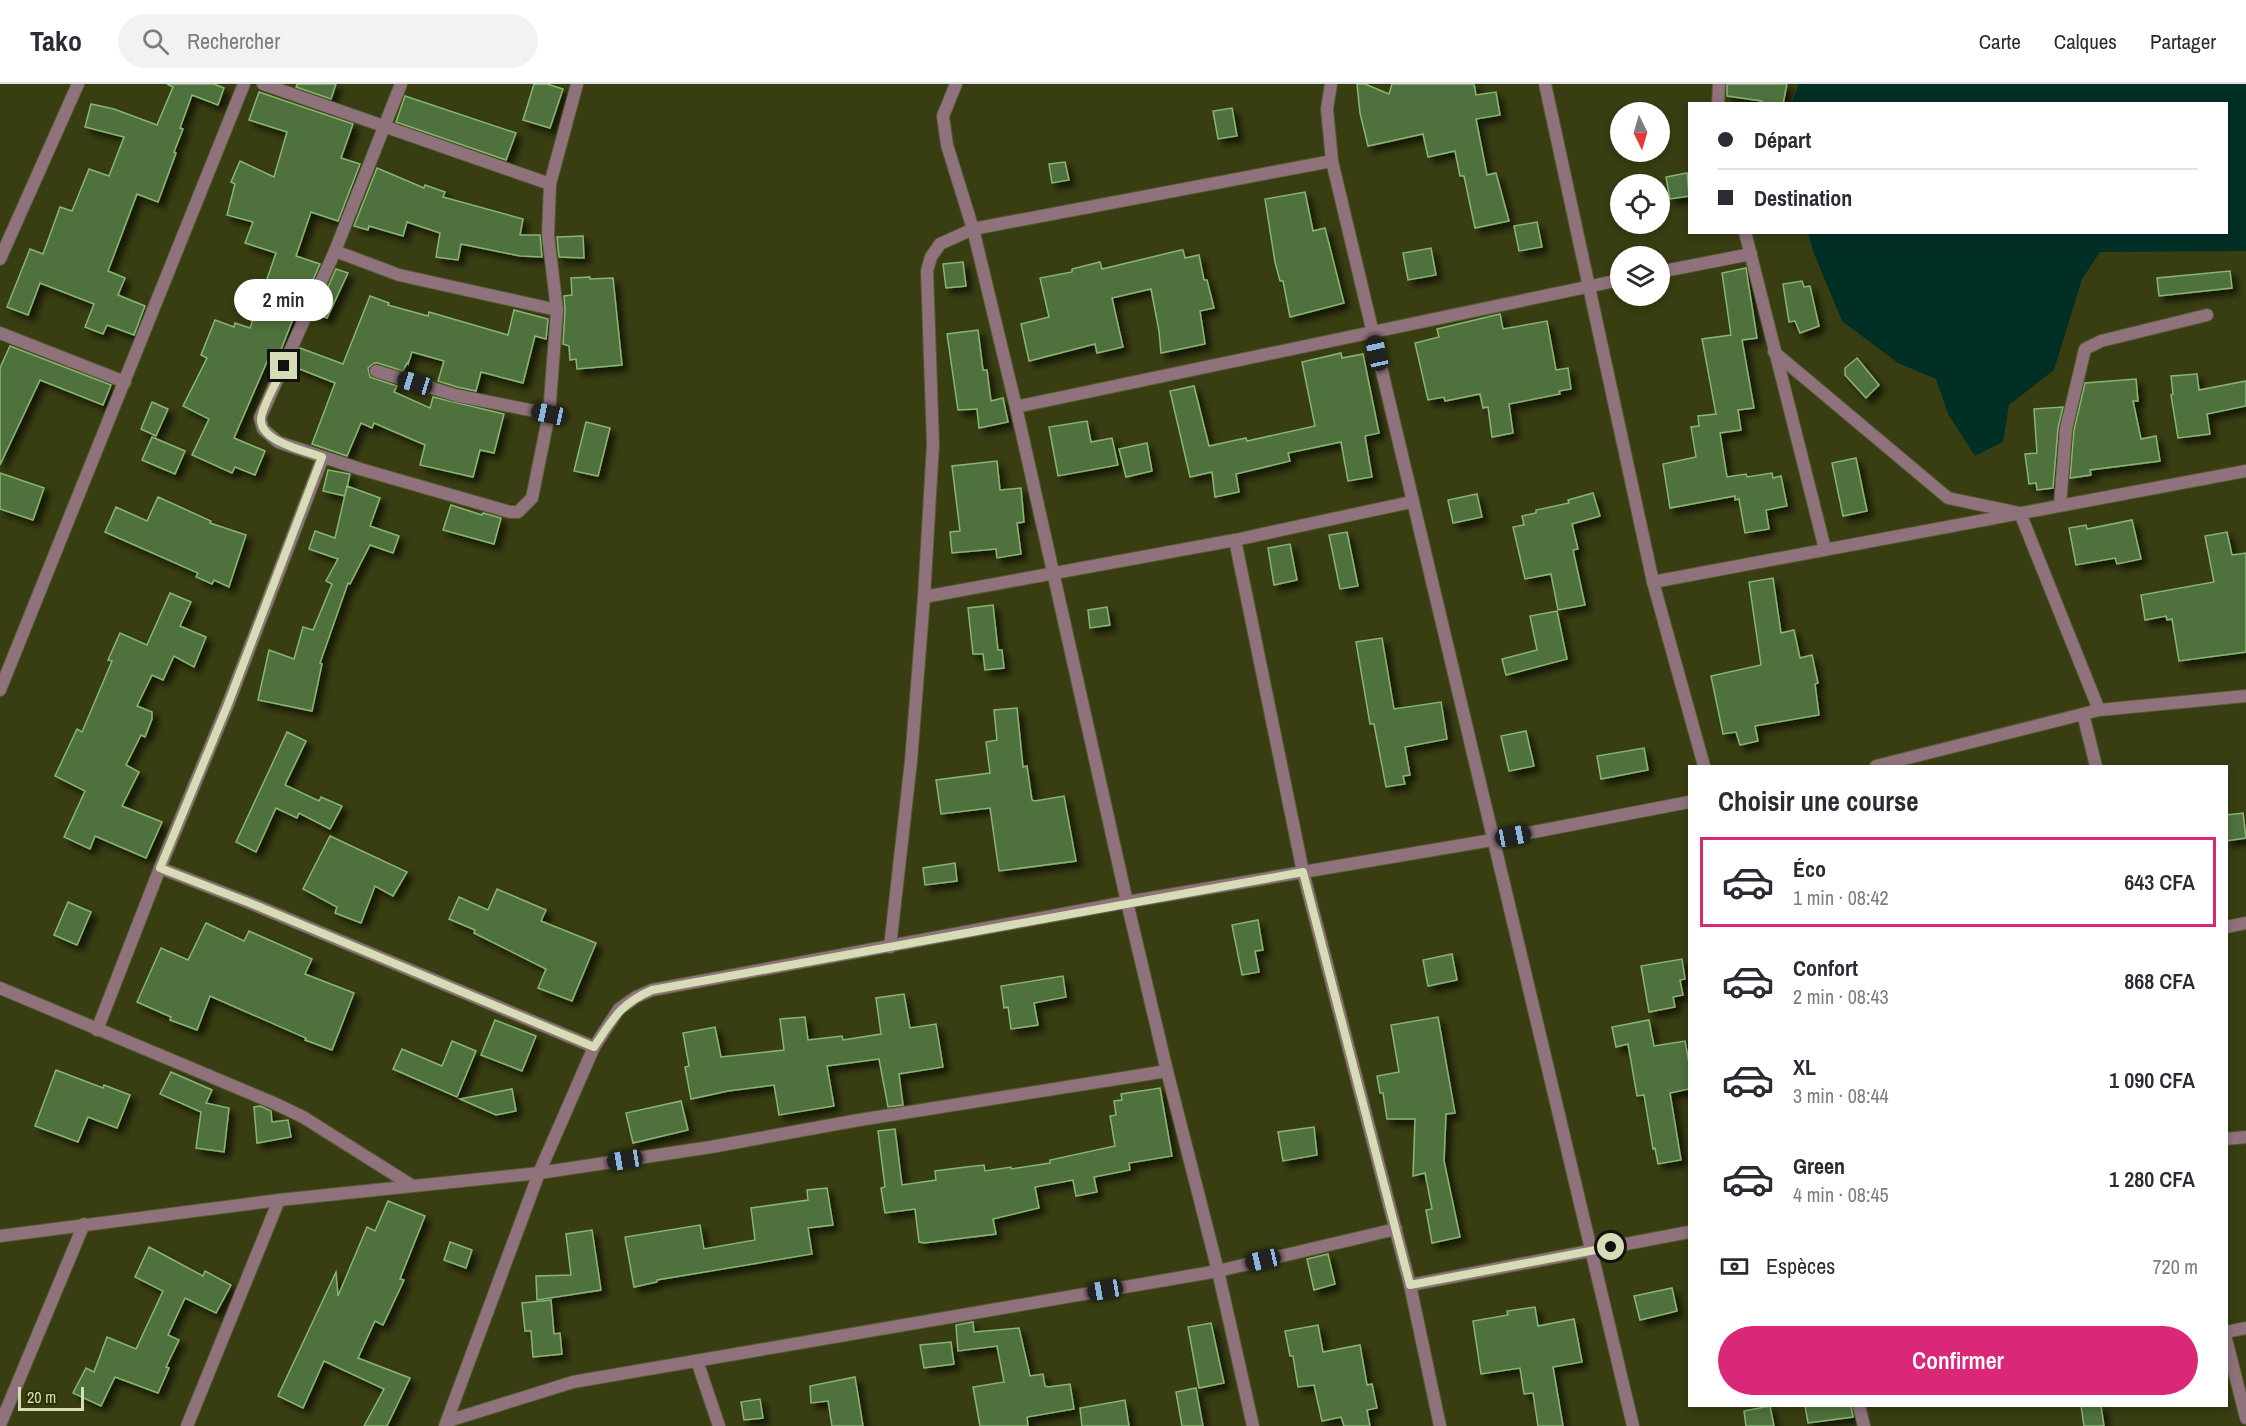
<!DOCTYPE html>
<html lang="fr">
<head>
<meta charset="utf-8">
<style>
	body { margin:0; font-family:"Archivo Narrow",sans-serif; background:#f2f2f3; color:#2b2b33; height:100vh; display:flex; flex-direction:column; font-size:22px; white-space:nowrap }
	* { box-sizing:border-box; margin:0 }
	p { font-size:20px; color:#7c7c81 }
	.icon { flex:none; width:33px; height:33px; fill:none; stroke:currentColor; stroke-width:2; stroke-linecap:round; stroke-linejoin:round }
	.map { position:relative; flex:1; overflow:hidden }
	.side { position:absolute; left:1688px; top:681px; width:540px; height:642px; display:flex; flex-direction:column; background:#fff; border-radius:0px; box-shadow:0 3px 9px #0003 }
	.side>* { flex:none }
	.top-card { position:absolute; left:1688px; top:18px; width:540px; height:132px; border-radius:0px; box-shadow:0 3px 9px #0003; display:grid; align-content:center; height:132px; padding:0 30px; background:#fff }
	.needle { width:39px; rotate:175deg }
	.tools { position:absolute; left:1610px; top:18px; display:grid; gap:12px }
	.tools a { display:grid; place-items:center; width:60px; height:60px; border-radius:50%; background:#fff; box-shadow:0 3px 9px #0003; font-size:30px }
	.scale { position:absolute; left:18px; bottom:15px; width:66px; box-sizing:border-box; padding-left:6px; border:3px solid #d6dcb5; border-top:0; font-size:16px; line-height:21px; white-space:nowrap; color:#d6dcb5; -webkit-text-stroke:4px #2e3206; paint-order:stroke }
	.end { position:absolute; width:27px; height:27px; margin:-14px; border:8px solid #d6dcb5; background:#111; box-shadow:0 0 0 3px #111 }
	.from { border-radius:50% }
	.bubble { position:absolute; height:42px; border-radius:21px; background:#fff; box-shadow:0 3px 9px #0003; font-size:20px; font-weight:600; line-height:42px; text-align:center }
	.car { position:absolute; width:18px; height:36px; margin:-18px -9px; border-radius:8px; box-shadow:0 0 4px 2px #0007; background:linear-gradient(#222 24%,#8ab4d8 0 40%,#222 0 76%,#8ab4d8 0 86%,#222 0) }
	.top-card b { display:flex; align-items:center; gap:21px; height:57px; font-size:22px }
	.top-card b+b { border-top:2px solid #e1e1e2 }
	.top-card i { width:15px; height:15px; background:#2b2b33 }
	ul { padding:0; list-style:none }
	li { display:flex; align-items:center; gap:18px; height:90px; margin:0 12px 9px; padding:0 18px; border:3px solid transparent; border-radius:0px }
	li div { flex:1 }
	li b { display:block; font-size:22px }
	li em { font-style:normal; font-weight:600 }
	li.on { border-color:#db2777 }
	li>.icon { width:54px; height:54px; stroke-width:1.5 }
	h2 { padding:0 30px; font-size:27px; line-height:72px }
	.pay { display:flex; align-items:center; gap:15px; height:66px; padding:0 30px; font-size:22px }
	.pay p { margin-inline-start:auto }
	.cta { display:flex; gap:12px; margin-top:auto; padding:12px 30px }
	.cta a { flex:1; height:69px; border-radius:36px; background:#db2777; color:#fff; font-size:24px; font-weight:600; line-height:69px; text-align:center }
	header { display:flex; align-items:center; gap:36px; box-sizing:border-box; height:84px; padding:0 30px; background:#fff; border-bottom:2px solid #e1e1e2 }
	header strong { font-size:28px }
	nav { display:flex; gap:33px; margin-inline-start:auto; font-size:21px }
	.search { width:420px; height:54px; background:#f2f2f3; display:flex; align-items:center; gap:15px; box-sizing:border-box; padding:0 21px; border-radius:33px; color:#7c7c81; font-size:22px }
	.map>svg:first-child { display:block }
	.water { fill:#002f26 }
	.building { fill:#4f713d; stroke:#89b571; stroke-width:1.5; filter:url(#shadow) }
	.lines { fill:none; stroke-linecap:round; stroke-linejoin:round }
	.street-casing { stroke:#545a2f; stroke-width:14 }
	.street { stroke:#8f727c; stroke-width:12 }
	.route { stroke:#d6dcb5; stroke-width:8 }
</style>
</head>
<body>
<header>
<strong>Tako</strong>
<div class="search"><svg class="icon" aria-label="search" viewBox="0 0 24 24"><circle cx="10" cy="10" r="6"/><path d="M15 15l6 6"/></svg>Rechercher</div>
<nav><a>Carte</a><a>Calques</a><a>Partager</a></nav>
</header>
<div class="map">
<svg width="2246" height="1342" viewBox="0 0 2246 1342">
	<defs>
		<filter id="shadow"><feDropShadow dx="5.5" dy="5.5" stdDeviation="3" flood-color="#0009"/></filter>
	</defs>
	<rect width="100%" height="100%" fill="#383d12"/>
	<path class="water" d="M1799 0H2246V167L2100 168 2082 195 2054 286 2009 321 2003 358 1975 372 1948 330 1936 295 1898 279 1842 237 1813 167 1808 149 2226 148V20L1792 19Z"/>
	<g class="building">
		<path d="M167 0H214L224 4 218 21 192 11 180 44 183 45 174 68 176 69 158 118 137 110 108 187 125 194 118 211 145 222 134 251 107 241 103 250 85 243 94 220 40 199 28 231 7 223 30 165 43 170 60 123 72 127 89 85 109 92 124 53 85 43 91 20 114 25 157 41 173 3Z"/>
		<path d="M297 0H336L331 15 296 3Z"/>
		<path d="M534 0H547L563 5 550 44 523 36Z"/>
		<path d="M1357 0H1365L1389 10 1392 0H1474L1476 11 1496 8 1500 31 1476 35 1487 91 1496 89 1509 137 1475 144 1464 92H1460L1455 67 1428 73 1423 50 1368 62 1360 29Z"/>
		<path d="M1727 0H1787L1783 20H1762V17L1727 12Z"/>
		<path d="M259 8 353 40 341 74 360 80 338 137 311 128 296 172 320 180 301 223 298 222 277 276 269 273 234 354 265 367 255 391 235 383 232 389 192 371 209 335 183 322 207 274 201 271 215 236 234 243 235 239 250 244 276 169 245 159 253 138 227 131 235 100 231 98 240 77 274 93 287 48 249 36Z"/>
		<path d="M405 12 516 49 506 76 396 38Z"/>
		<path d="M1232 24 1237 52 1218 55 1213 27Z"/>
		<path d="M1065 78 1069 96 1052 99 1049 80Z"/>
		<path d="M377 84 424 104 425 101 445 108 443 113 523 135 520 151H540L542 173 520 172 461 160 458 176 436 173 440 149 407 138 403 152 369 142 368 146 354 142Z"/>
		<path d="M1687 89 1689 112 1670 115 1666 93Z"/>
		<path d="M1305 108 1313 147 1325 144 1344 219 1290 233 1283 197H1280L1275 178 1265 115Z"/>
		<path d="M1537 138 1542 163 1519 167 1514 142Z"/>
		<path d="M583 152 584 174 559 173 557 153Z"/>
		<path d="M1431 164 1436 191 1408 196 1403 169Z"/>
		<path d="M1181 166H1183L1185 174 1199 171 1204 196H1207L1214 224 1200 227 1205 260 1161 269 1159 247 1151 205 1112 214 1123 263 1097 269 1095 260 1029 277 1021 240 1049 233 1040 194 1072 188V185L1100 178 1102 185Z"/>
		<path d="M963 178 966 202 946 204 943 180Z"/>
		<path d="M1746 184 1757 254 1742 256 1754 324 1738 326 1741 346 1720 349 1726 387 1727 393 1746 390 1747 393 1772 389 1773 394 1781 392 1787 422 1766 426 1769 445 1745 449 1739 415 1735 416V412L1670 424 1663 380 1696 373 1691 343 1699 342 1698 332 1716 330 1702 255 1731 251 1722 189Z"/>
		<path d="M336 185 348 189 327 234 316 230Z"/>
		<path d="M2230 187 2232 204 2159 212 2157 194Z"/>
		<path d="M590 193V195L613 194 622 281 577 285 576 275 570 276 569 262 563 260 565 227 564 212 572 211 571 194Z"/>
		<path d="M1802 197 1804 203 1810 202 1819 242 1800 249 1795 237 1789 238 1783 200Z"/>
		<path d="M370 212 389 219 388 221 428 232 429 228 508 251 514 226 548 235 546 255 535 252 523 299 481 288 476 307 457 303 438 297 444 277 412 268 408 280 407 279 403 287 378 279H374L368 284 370 293 397 302 394 308 430 324 433 313 504 330 494 369 480 366 473 393 420 381 425 361 374 339 372 344 361 339 347 372 312 360 335 299 292 282 300 264 343 280Z"/>
		<path d="M1500 230 1503 245 1547 237 1556 286 1568 284 1571 305 1559 307 1560 310 1509 320 1513 349 1492 353 1488 323 1483 324 1480 310 1445 317 1444 313 1428 316 1415 259 1439 253 1437 245Z"/>
		<path d="M978 246 983 286H987L991 317 1003 314 1008 338 979 344 977 325 958 326 947 250Z"/>
		<path d="M10 262 111 301 103 321 40 296 0 381V284Z"/>
		<path d="M1341 269 1342 274 1363 270 1379 349 1365 352 1372 393 1348 397 1341 358 1288 369 1290 377 1236 390 1239 408 1215 413 1212 388 1190 393 1170 307 1194 302 1209 362 1246 354 1247 357 1315 342 1302 278Z"/>
		<path d="M1857 274 1879 301 1866 314 1845 291V284Z"/>
		<path d="M2197 290 2199 306 2246 297V322L2207 330 2210 350 2178 354 2171 311 2173 310 2171 292Z"/>
		<path d="M2136 295 2138 317H2133L2141 355 2156 352 2160 377 2090 386 2091 391 2070 394 2074 346 2085 299Z"/>
		<path d="M152 318 168 325 156 352 141 345Z"/>
		<path d="M2063 323 2058 344 2053 404 2037 406 2036 399 2029 400 2025 370 2037 369 2034 325Z"/>
		<path d="M1087 337 1091 358 1112 354 1118 381 1058 392 1049 343Z"/>
		<path d="M586 338 610 344 598 392 574 387Z"/>
		<path d="M152 353 185 367 175 390 142 376Z"/>
		<path d="M1147 359 1152 387 1126 393 1119 365Z"/>
		<path d="M1856 374 1867 427 1843 432 1832 379Z"/>
		<path d="M997 377 1000 406 1021 404 1024 438 1017 439 1021 470 997 474 996 465 952 469 950 448 960 447 952 382Z"/>
		<path d="M328 386 350 390 345 412 323 407Z"/>
		<path d="M0 389 44 404 33 436 0 425Z"/>
		<path d="M347 402 380 414 370 442 399 452 393 469 370 461 350 500 348 499 320 579 322 580 312 627 258 616 269 566 294 575 303 543 313 546 332 500 326 497 338 475 309 465 315 447 335 454Z"/>
		<path d="M1593 409 1600 432 1572 440 1578 465 1573 466 1585 521 1558 526 1551 490 1525 495 1513 443 1524 441 1522 432 1536 429V426L1569 419 1568 416Z"/>
		<path d="M1477 410 1482 433 1453 439 1448 416Z"/>
		<path d="M158 413 211 437 210 439 246 451 229 503 214 496 212 500 196 493 198 489 105 448 116 423 147 437Z"/>
		<path d="M451 421 482 431 483 429 501 434 494 460 443 446Z"/>
		<path d="M2132 436 2141 475 2117 480 2115 474 2076 481 2069 444 2086 441 2087 445Z"/>
		<path d="M1347 448 1358 502 1340 505 1329 451Z"/>
		<path d="M2227 448 2232 471 2246 469V568L2179 577 2172 535 2167 536 2166 532 2145 536 2141 511 2214 498 2205 452Z"/>
		<path d="M1290 460 1297 496 1274 501 1268 464Z"/>
		<path d="M1773 494 1781 549 1794 546 1800 574 1812 571 1818 599 1815 600 1819 631 1755 642 1758 657 1740 661 1736 648 1723 650 1711 592 1761 581 1749 498Z"/>
		<path d="M170 509 191 518 180 542 206 553 194 583 174 572 163 596 152 591 137 622 152 628V635L145 653 141 651 126 681 139 688 122 722 162 738 146 774 95 752 90 765 64 753 85 707 55 692 77 645 82 648 112 577 108 576 120 549 147 561Z"/>
		<path d="M993 521 998 566H1002L1004 584 985 586 983 570H973L968 524Z"/>
		<path d="M1107 523 1110 541 1090 544 1088 526Z"/>
		<path d="M1557 527 1567 575 1506 591 1502 575 1537 566 1530 532Z"/>
		<path d="M1382 554 1394 625 1441 618 1447 655 1405 663 1410 691 1403 692 1405 700 1386 703 1374 640H1370L1356 558Z"/>
		<path d="M1017 624 1023 683 1027 682 1032 716 1035 717 1064 712 1076 777 999 787 990 724 941 730 936 696 990 689 986 658 997 656 994 626Z"/>
		<path d="M1526 647 1534 682 1509 687 1501 652Z"/>
		<path d="M287 648 306 657 285 701 319 717 321 713 342 722 330 745 299 729 297 734 276 724 256 768 236 758Z"/>
		<path d="M1644 664 1648 686 1601 695 1597 672Z"/>
		<path d="M2243 729 2246 754 2226 757V731Z"/>
		<path d="M330 752 407 788 393 812 375 802 361 839 335 829 337 823 303 805Z"/>
		<path d="M955 779 957 797 925 801 923 784Z"/>
		<path d="M497 805 546 826 541 837 596 859 572 917 538 904 546 885 474 849 475 846 449 835 459 813 488 826Z"/>
		<path d="M68 818 91 828 77 861 54 851Z"/>
		<path d="M1258 836 1263 866 1255 867 1259 888 1242 891 1232 841Z"/>
		<path d="M206 839 244 857 249 847 312 875 305 890 354 909 332 966 305 956 306 954 210 912 197 946 170 936 171 933 137 918 161 864 188 876Z"/>
		<path d="M1452 870 1457 896 1428 902 1423 876Z"/>
		<path d="M1682 875 1685 895 1680 896 1683 911 1673 913 1675 923 1649 928 1641 882Z"/>
		<path d="M1063 892 1066 913 1034 919 1038 941 1011 945 1008 923 1004 924 1001 902Z"/>
		<path d="M904 910 910 944 936 940 943 983 899 990 903 1021 888 1023 879 975 827 982 834 1022 779 1031 774 1001 728 1007 691 1015 685 983 689 982 683 949 715 943 721 973 784 966 780 935 805 933 808 956 842 952 843 956 881 950 876 914Z"/>
		<path d="M1438 933 1455 1029 1446 1030 1444 1077 1460 1153 1432 1159 1426 1126 1432 1125 1425 1089 1413 1092 1415 1035H1387L1383 1009H1380L1377 992 1399 988 1391 941Z"/>
		<path d="M495 936 536 952 522 987 481 971Z"/>
		<path d="M1649 936 1654 962 1685 957 1689 979V1005L1670 1009 1681 1076 1658 1080 1655 1064 1653 1065 1644 1011 1637 1012 1628 960 1616 963 1612 943Z"/>
		<path d="M452 957 476 967 457 1013 393 985 402 965 442 982Z"/>
		<path d="M56 986 103 1004 104 1001 130 1011 117 1044 88 1033 78 1058 35 1042Z"/>
		<path d="M171 988 212 1006 206 1019 229 1024 224 1068 196 1064 201 1028 160 1010Z"/>
		<path d="M1160 1004 1172 1072 1129 1079 1130 1086 1094 1093 1097 1108 1076 1112 1073 1096 1035 1103 1039 1124 993 1135 996 1150 924 1159 919 1158 915 1125 885 1129 881 1104 885 1103 878 1047 895 1045 902 1101 936 1096 935 1087 966 1083 984 1081 985 1087 1011 1083V1085L1050 1079V1076L1115 1062 1110 1032 1116 1031 1114 1017 1122 1016 1121 1010Z"/>
		<path d="M512 1005 516 1027 496 1031 460 1015Z"/>
		<path d="M681 1017 688 1046 633 1059 626 1029Z"/>
		<path d="M260 1022 271 1027 272 1038 288 1036 291 1053 257 1059 254 1023Z"/>
		<path d="M1314 1043 1317 1071 1283 1077 1278 1048Z"/>
		<path d="M827 1104 833 1141 808 1144 812 1170 657 1196V1198L634 1203 625 1153 700 1141 704 1165 755 1156 751 1124 808 1116 807 1106Z"/>
		<path d="M388 1117 425 1132 400 1195 404 1196 383 1241 375 1237 358 1274 410 1294 387 1342H364L384 1305 324 1277 303 1324 278 1312 336 1188 338 1212 367 1143 375 1147Z"/>
		<path d="M592 1146 601 1206 537 1216 536 1192 571 1191 566 1150Z"/>
		<path d="M450 1158 472 1166 466 1184 444 1176Z"/>
		<path d="M149 1163 203 1192 205 1187 231 1201 216 1229 185 1214 168 1251 179 1256 166 1283 169 1284 158 1309 115 1293 101 1322 73 1309 86 1284 94 1288 107 1253 136 1265 163 1207 135 1193Z"/>
		<path d="M1328 1170 1335 1200 1314 1206 1307 1175Z"/>
		<path d="M1672 1204 1677 1227 1640 1236 1634 1212Z"/>
		<path d="M551 1216 554 1250 560 1249 562 1270 533 1273 531 1247H525L522 1219Z"/>
		<path d="M1535 1223 1538 1242 1574 1235 1582 1278 1553 1283 1563 1342H1538L1533 1309 1524 1310 1520 1284 1481 1290 1473 1237 1508 1231 1507 1227Z"/>
		<path d="M973 1238 974 1248 1019 1244 1030 1292 1043 1290 1045 1302 1048 1303 1070 1300 1074 1325 1027 1333 1028 1342H980L973 1303 1004 1298 997 1262 958 1267 956 1241Z"/>
		<path d="M1211 1239 1224 1299 1199 1304 1188 1243Z"/>
		<path d="M1318 1241 1323 1268 1360 1261 1367 1301 1372 1300 1377 1324 1367 1326 1370 1342H1344L1341 1333 1322 1337 1314 1301 1298 1303 1293 1272H1290L1285 1247Z"/>
		<path d="M951 1258 954 1280 924 1284 920 1261Z"/>
		<path d="M855 1293 863 1342H832L828 1317 811 1319 810 1302Z"/>
		<path d="M1196 1304 1203 1342H1182L1176 1308Z"/>
		<path d="M760 1315 763 1334 744 1336 741 1318Z"/>
		<path d="M1125 1316 1129 1342H1082L1080 1324Z"/>
		<path d="M1770 1322 1774 1342H1746L1744 1327Z"/>
		<path d="M1805 1322H1851L1853 1333 1808 1339Z"/>
		<path d="M2081 1322H2101L2104 1342H2084Z"/>
	</g>
	<g class="lines">
		<g class="street-casing">
			<g id="street">
				<path d="M263 0 550 100"/>
				<path d="M401 0 335 167 260 334 263 345 278 358 360 385 510 428H518L532 414 549 330 557 226 548 151 550 100 577 0"/>
				<path d="M956 0 943 32 947 61 973 145 1016 323 1127 818 1167 987 1218 1187 1253 1342"/>
				<path d="M1331 0 1327 25 1332 77 1633 1342"/>
				<path d="M1545 0 1653 498 1704 682"/>
				<path d="M1718 20 1719 0"/>
				<path d="M1745 148 1825 465"/>
				<path d="M335 167 399 191 557 226"/>
				<path d="M0 175 78 0"/>
				<path d="M1659 188 1751 170"/>
				<path d="M0 249 125 298"/>
				<path d="M1774 268 1948 414 2020 429 2099 626"/>
				<path d="M376 287 455 311 549 330"/>
				<path d="M1016 323 1620 196"/>
				<path d="M2060 421 2066 345 2085 265 2101 257 2207 231"/>
				<path d="M1235 456 1303 788 1410 1201 1440 1342"/>
				<path d="M1653 498 2246 387"/>
				<path d="M924 513 1235 456 1411 418"/>
				<path d="M0 606 244 0"/>
				<path d="M2083 630 2096 682"/>
				<path d="M1876 682 2099 626 2246 612"/>
				<path d="M160 784 250 819 594 963"/>
				<path d="M2226 843 2246 839"/>
				<path d="M890 863 911 677 924 513 933 360 927 187 931 173 940 160 973 145 1332 77"/>
				<path d="M0 904 276 1020 303 1033 411 1101"/>
				<path d="M97 946 160 784 228 620 323 373"/>
				<path d="M2226 1055 2246 1053"/>
				<path d="M0 1152 279 1116 539 1089 711 1063 859 1036 1167 987"/>
				<path d="M1410 1201 1689 1148"/>
				<path d="M2226 1248 2246 1244"/>
				<path d="M2226 1255 2246 1334"/>
				<path d="M697 1277 719 1342"/>
				<path d="M1859 1322 1864 1342"/>
				<path d="M448 1337 573 1298 1218 1187 1396 1145"/>
				<path d="M0 1341 84 1140"/>
				<path d="M187 1342 279 1116"/>
				<path d="M445 1342 539 1089 594 963 619 925 636 913 652 906 1127 818 1492 756 1689 718"/>
			</g>
		</g>
		<use href="#street" class="street"/>
	</g>
	<g class="lines">
		<path class="route" d="M284 282C279 293 261 325 261 335 260 358 306 367 322 373L228 620 160 784 250 819 594 963C613 935 620 920 652 906L1303 788 1410 1201 1611 1163"/>
	</g>
</svg>
<div class="tools">
<a><svg class="needle" viewBox="-14 -14 28 28"><path d="M0-13l5 13h-10z" fill="#e53935"/><path d="M0 13l5-13h-10z" fill="#7c7c81"/></svg></a>
<a><svg class="icon" aria-label="locate" viewBox="0 0 24 24"><circle cx="12" cy="12" r="6"/><path d="M12 2v4M12 18v4M2 12h4M18 12h4"/></svg></a>
<a><svg class="icon" aria-label="layers" viewBox="0 0 24 24"><path d="M12 4l9 5-9 5-9-5zM3 14l9 5 9-5"/></svg></a>
</div>
<div class="scale">20 m</div>
<i class="end from" style="left:1611px;top:1163px"></i>
<i class="end" style="left:284px;top:282px"></i>
<div class="bubble" style="left:234px;top:195px;width:99px">2 min</div>
<i class="car" style="left:1377px;top:269px;rotate:347deg"></i>
<i class="car" style="left:415px;top:299px;rotate:287deg"></i>
<i class="car" style="left:549px;top:330px;rotate:282deg"></i>
<i class="car" style="left:1513px;top:752px;rotate:79deg"></i>
<i class="car" style="left:625px;top:1076px;rotate:261deg"></i>
<i class="car" style="left:1263px;top:1176px;rotate:257deg"></i>
<i class="car" style="left:1105px;top:1206px;rotate:260deg"></i>
<div class="top-card">
<b><i class="from"></i>Départ</b>
<b><i></i>Destination</b>
</div>
<section class="side">
<h2>Choisir une course</h2>
<ul>
<li class="on"><svg class="icon" aria-label="car" viewBox="0 0 24 24"><path d="M5 17H2v-5l4-1 3-4h7l3 4 3 1v5h-3M9 17h6M6 11h13"/><circle cx="7" cy="17" r="2"/><circle cx="17" cy="17" r="2"/></svg><div><b>Éco</b><p>1 min · 08:42</p></div><em>643 CFA</em></li>
<li><svg class="icon" aria-label="car" viewBox="0 0 24 24"><path d="M5 17H2v-5l4-1 3-4h7l3 4 3 1v5h-3M9 17h6M6 11h13"/><circle cx="7" cy="17" r="2"/><circle cx="17" cy="17" r="2"/></svg><div><b>Confort</b><p>2 min · 08:43</p></div><em>868 CFA</em></li>
<li><svg class="icon" aria-label="car" viewBox="0 0 24 24"><path d="M5 17H2v-5l4-1 3-4h7l3 4 3 1v5h-3M9 17h6M6 11h13"/><circle cx="7" cy="17" r="2"/><circle cx="17" cy="17" r="2"/></svg><div><b>XL</b><p>3 min · 08:44</p></div><em>1 090 CFA</em></li>
<li><svg class="icon" aria-label="car" viewBox="0 0 24 24"><path d="M5 17H2v-5l4-1 3-4h7l3 4 3 1v5h-3M9 17h6M6 11h13"/><circle cx="7" cy="17" r="2"/><circle cx="17" cy="17" r="2"/></svg><div><b>Green</b><p>4 min · 08:45</p></div><em>1 280 CFA</em></li>
</ul>
<div class="pay"><svg class="icon" aria-label="cash" viewBox="0 0 24 24"><path d="M3 7h18v10H3z"/><circle cx="12" cy="12" r="2"/></svg>Espèces<p>720 m</p></div>
<div class="cta"><a>Confirmer</a></div>
</section>
</div>
</body>
</html>
